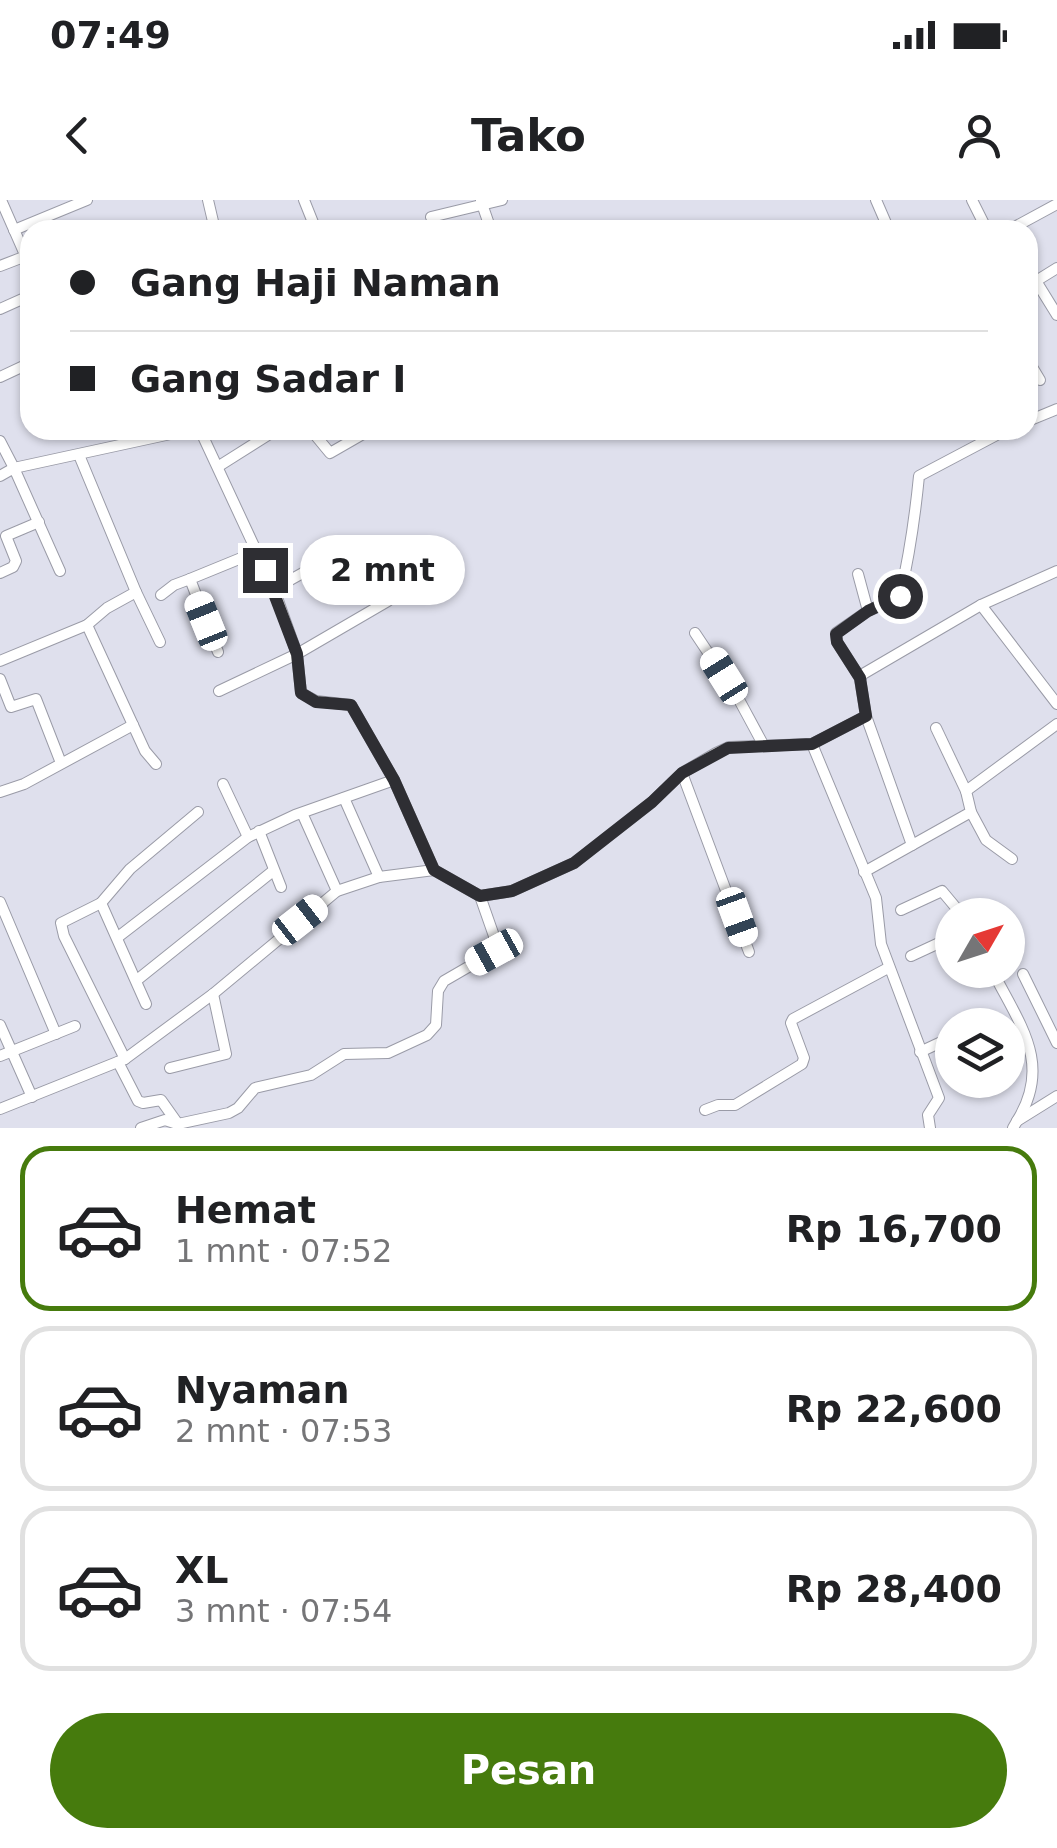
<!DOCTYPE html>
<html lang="id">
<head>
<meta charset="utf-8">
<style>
	body { margin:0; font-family:"DejaVu Sans",sans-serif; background:#f2f2f2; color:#202124; height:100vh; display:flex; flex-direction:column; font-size:38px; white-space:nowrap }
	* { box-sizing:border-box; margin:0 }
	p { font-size:32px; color:#757577 }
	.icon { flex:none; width:55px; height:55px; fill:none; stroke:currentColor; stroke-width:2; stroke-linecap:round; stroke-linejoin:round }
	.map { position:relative; height:928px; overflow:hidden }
	.details { display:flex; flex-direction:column; background:#fff; flex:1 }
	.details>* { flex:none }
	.guide { position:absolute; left:20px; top:20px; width:1018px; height:220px; border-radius:30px; box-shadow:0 2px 8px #0004; display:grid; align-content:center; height:220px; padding:0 50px; background:#fff }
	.needle { width:65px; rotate:51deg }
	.tools { position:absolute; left:935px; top:698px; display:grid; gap:20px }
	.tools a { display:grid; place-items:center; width:90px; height:90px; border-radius:50%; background:#fff; box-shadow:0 2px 8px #0004; font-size:50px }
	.end { position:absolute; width:45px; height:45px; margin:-22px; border:12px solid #2e2e33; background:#fff; box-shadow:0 0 0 5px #fff }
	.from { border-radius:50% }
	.bubble { position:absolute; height:70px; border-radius:35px; background:#fff; box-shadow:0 2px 8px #0004; font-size:32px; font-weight:700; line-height:70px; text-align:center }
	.car { position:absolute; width:30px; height:60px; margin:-30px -15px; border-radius:12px; box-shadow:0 0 8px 2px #0007; background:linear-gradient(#fff 24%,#345 0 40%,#fff 0 76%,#345 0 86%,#fff 0) }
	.guide b { display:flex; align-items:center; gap:35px; height:95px; font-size:38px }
	.guide b+b { border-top:2px solid #e0e0e0 }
	.guide i { width:25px; height:25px; background:#202124 }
	ul { padding:18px 0 0; list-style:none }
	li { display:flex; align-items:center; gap:30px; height:165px; margin:0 20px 15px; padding:0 30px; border:5px solid #e0e0e0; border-radius:30px }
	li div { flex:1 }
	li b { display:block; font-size:38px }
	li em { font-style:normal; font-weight:700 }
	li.active { border-color:#467b0d }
	li>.icon { width:90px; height:90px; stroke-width:1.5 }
	.button { display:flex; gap:20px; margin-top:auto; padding:20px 50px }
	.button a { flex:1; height:115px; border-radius:60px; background:#467b0d; color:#fff; font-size:40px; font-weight:700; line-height:115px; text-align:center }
	.status { display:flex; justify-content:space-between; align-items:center; height:70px; padding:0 50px; background:#fff; direction:ltr }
	.status svg { height:28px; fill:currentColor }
	header { display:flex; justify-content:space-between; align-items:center; height:130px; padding:0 50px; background:#fff; font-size:45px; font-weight:700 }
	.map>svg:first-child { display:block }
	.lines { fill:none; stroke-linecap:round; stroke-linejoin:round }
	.minor-casing { stroke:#9a9ba7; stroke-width:12 }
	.minor { stroke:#fff; stroke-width:10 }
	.route { stroke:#2e2e33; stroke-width:12 }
</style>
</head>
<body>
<div class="status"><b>07:49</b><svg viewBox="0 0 49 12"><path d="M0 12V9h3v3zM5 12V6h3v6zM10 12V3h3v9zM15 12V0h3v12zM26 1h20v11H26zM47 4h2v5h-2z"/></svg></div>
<header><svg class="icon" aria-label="back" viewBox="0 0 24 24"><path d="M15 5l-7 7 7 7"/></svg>Tako<svg class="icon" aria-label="person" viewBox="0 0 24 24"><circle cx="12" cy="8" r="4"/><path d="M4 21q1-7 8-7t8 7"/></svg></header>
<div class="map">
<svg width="1057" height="928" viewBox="0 0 1057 928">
	<rect width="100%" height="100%" fill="#dfe0ed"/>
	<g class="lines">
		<g class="minor-casing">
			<g id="minor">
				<path d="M1 0 30 66"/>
				<path d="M208 0 215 30"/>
				<path d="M304 0 316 30"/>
				<path d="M876 0 889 30"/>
				<path d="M972 0 987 30"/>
				<path d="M481 1 491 30"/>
				<path d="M431 17 502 0"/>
				<path d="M14 30 87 0"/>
				<path d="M1009 30 1057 4"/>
				<path d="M0 66 26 56"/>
				<path d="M1036 81 1057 115"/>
				<path d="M1028 86 1057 68"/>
				<path d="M0 109 29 96"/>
				<path d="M1028 160 1040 180"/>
				<path d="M0 177 30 163"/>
				<path d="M1028 221 1057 209"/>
				<path d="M200 230 274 389 297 454 301 493 316 501 351 505 394 580 434 670"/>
				<path d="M311 230 330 253 370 230"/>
				<path d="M0 241 14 268 189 230"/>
				<path d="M219 266 276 230"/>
				<path d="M0 276 14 268 60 371"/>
				<path d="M0 373 13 367 16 361 6 336 39 322"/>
				<path d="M858 374 868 411"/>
				<path d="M274 389 353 345"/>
				<path d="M136 392 160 442"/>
				<path d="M161 395 174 385 190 379"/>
				<path d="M981 405 1057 504"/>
				<path d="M87 425 145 551 156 564"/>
				<path d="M695 433 737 496 764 546"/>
				<path d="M218 452 190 379 256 352"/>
				<path d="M0 461 87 425 107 408 136 392 79 255"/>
				<path d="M860 478 837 442 836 433 868 411 900 396C909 357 915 317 919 276L1006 230"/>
				<path d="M0 479 11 507 36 499 61 563"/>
				<path d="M219 491 297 454 388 401"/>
				<path d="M866 516 912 645"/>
				<path d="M936 528 966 591"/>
				<path d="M812 544 876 698 881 744 939 898 928 915 930 928"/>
				<path d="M682 573 749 752"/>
				<path d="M223 584 248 637"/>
				<path d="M0 592 24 584 133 525"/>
				<path d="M344 598 379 677"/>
				<path d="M971 612 986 640 1012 659"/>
				<path d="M302 613 337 691"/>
				<path d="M259 631 281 687"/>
				<path d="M434 670 480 696 512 691 574 663 652 602 682 573 716 553 729 547 812 544 866 516 860 479 863 474 981 405 1057 371"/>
				<path d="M864 672 971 612 966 591 1057 524"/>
				<path d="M0 702 56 834"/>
				<path d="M101 703 146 804"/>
				<path d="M901 710 942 691 962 715"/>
				<path d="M118 737 248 637 295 615 394 580"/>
				<path d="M911 756 952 737"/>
				<path d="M992 770C1019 824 1053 863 1017 921"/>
				<path d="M1023 774 1057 843"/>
				<path d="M137 780 273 671"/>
				<path d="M0 825 32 897"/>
				<path d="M979 825 989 820"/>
				<path d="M920 852 952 837"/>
				<path d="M0 856 75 826"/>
				<path d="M125 859 64 736 61 723 101 703 130 669 198 612"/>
				<path d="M118 862 138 901 143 903 161 900 178 924"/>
				<path d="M170 868 226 854 213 794"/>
				<path d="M0 909 125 859 213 794 337 691 379 677 434 670"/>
				<path d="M705 910 718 905H735L802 864 804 858 791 823 793 819 888 768"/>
				<path d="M141 928 165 920 177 924"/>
				<path d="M179 928 178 924 229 913 238 908 255 888 311 875 344 854 388 853 427 835 436 825 438 791 444 781 494 752V736L480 696"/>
				<path d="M1013 928 1017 921 1057 896"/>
			</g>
		</g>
		<use href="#minor" class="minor"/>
	</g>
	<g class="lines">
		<path class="route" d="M265 370 297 454 301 493 316 502 351 505 394 580 434 670 480 696 512 691 574 663 652 602 682 573 728 548 812 544 866 516 860 478 837 442 836 434 868 411 900 396"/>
	</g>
</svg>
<div class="tools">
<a><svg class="needle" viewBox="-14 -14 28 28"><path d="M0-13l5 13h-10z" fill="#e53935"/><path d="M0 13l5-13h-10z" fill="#757577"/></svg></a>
<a><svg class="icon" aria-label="layers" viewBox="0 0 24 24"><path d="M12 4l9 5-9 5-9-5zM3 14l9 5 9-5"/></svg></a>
</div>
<i class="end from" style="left:900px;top:396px"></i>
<i class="end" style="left:265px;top:370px"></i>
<div class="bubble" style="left:300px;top:335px;width:165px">2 mnt</div>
<i class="car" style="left:206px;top:421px;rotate:338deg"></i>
<i class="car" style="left:724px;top:476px;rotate:328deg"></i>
<i class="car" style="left:737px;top:717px;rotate:160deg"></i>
<i class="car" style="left:300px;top:720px;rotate:52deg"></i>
<i class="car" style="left:494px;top:752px;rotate:241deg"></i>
<div class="guide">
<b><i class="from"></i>Gang Haji Naman</b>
<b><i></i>Gang Sadar I</b>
</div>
</div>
<section class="details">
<ul>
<li class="active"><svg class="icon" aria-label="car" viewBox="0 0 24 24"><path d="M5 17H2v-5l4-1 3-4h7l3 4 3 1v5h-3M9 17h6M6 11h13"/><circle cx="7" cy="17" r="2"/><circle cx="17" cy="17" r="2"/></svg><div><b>Hemat</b><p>1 mnt · 07:52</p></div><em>Rp 16,700</em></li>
<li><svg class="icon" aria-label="car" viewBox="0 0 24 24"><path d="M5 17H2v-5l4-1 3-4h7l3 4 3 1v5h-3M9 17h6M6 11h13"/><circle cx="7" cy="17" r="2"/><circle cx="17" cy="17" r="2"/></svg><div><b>Nyaman</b><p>2 mnt · 07:53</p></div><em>Rp 22,600</em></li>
<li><svg class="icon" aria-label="car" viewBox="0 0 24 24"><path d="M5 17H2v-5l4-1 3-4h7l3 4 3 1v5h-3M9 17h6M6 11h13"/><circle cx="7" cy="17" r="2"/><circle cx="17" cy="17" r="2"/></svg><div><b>XL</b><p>3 mnt · 07:54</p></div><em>Rp 28,400</em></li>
</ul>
<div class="button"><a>Pesan</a></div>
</section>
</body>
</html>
